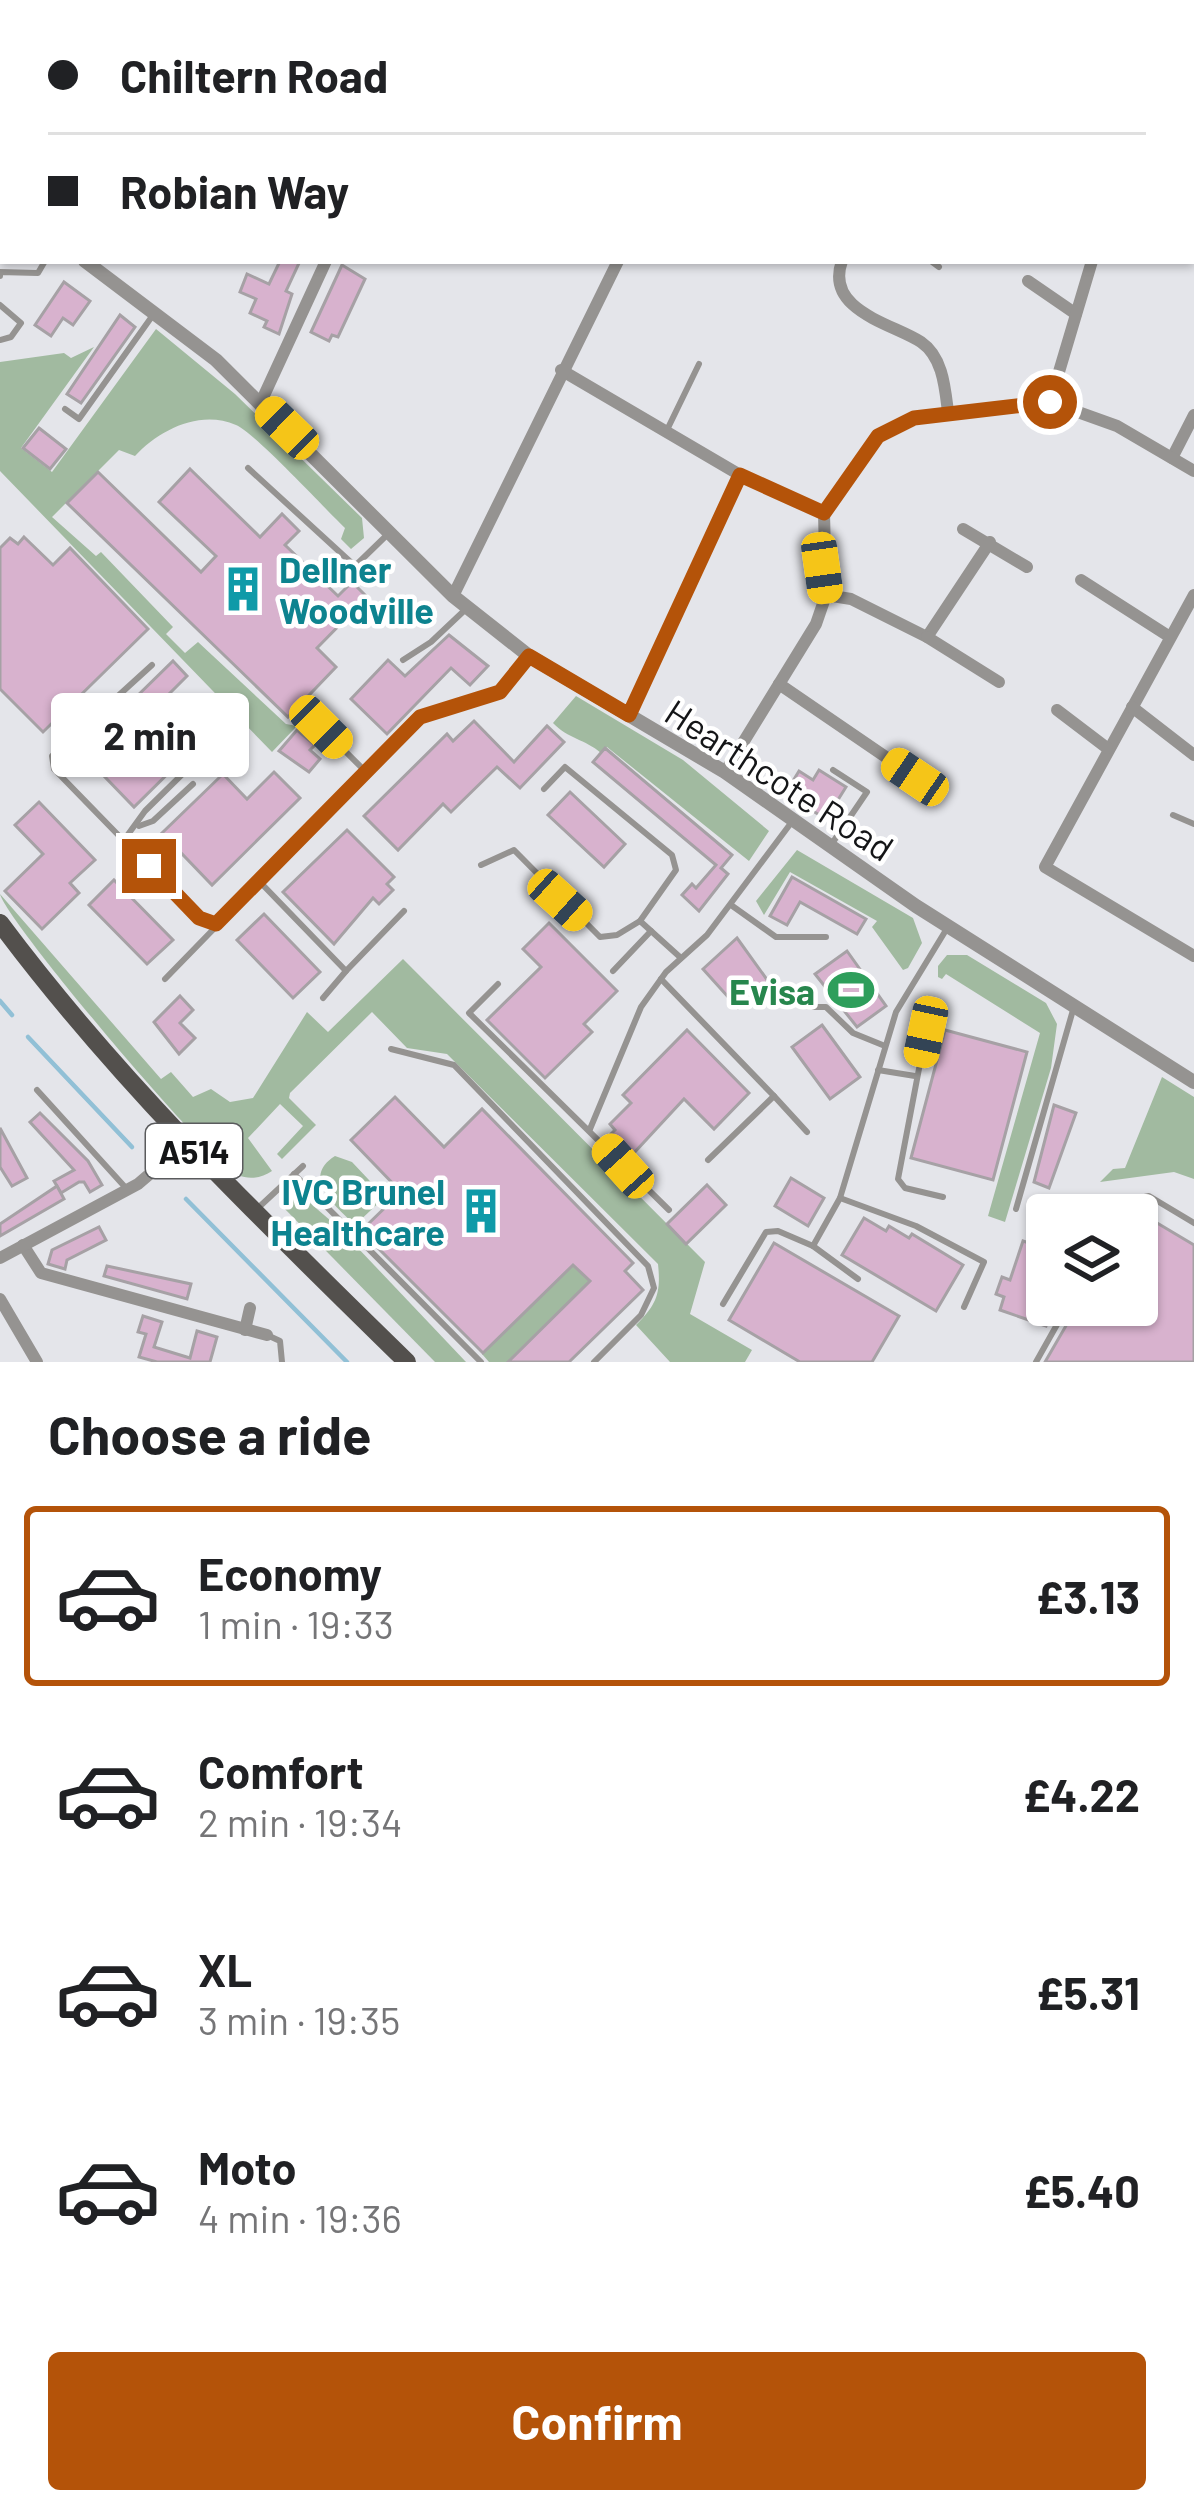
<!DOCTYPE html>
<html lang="en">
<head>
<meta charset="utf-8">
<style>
	body { margin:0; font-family:Barlow,sans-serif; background:#f6f6f6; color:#202124; height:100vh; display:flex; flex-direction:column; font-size:45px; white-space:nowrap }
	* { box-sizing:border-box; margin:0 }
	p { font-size:39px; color:#757577 }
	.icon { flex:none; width:66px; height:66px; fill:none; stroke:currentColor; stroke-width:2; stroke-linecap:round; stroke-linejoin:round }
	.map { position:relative; height:1362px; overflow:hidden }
	.panel { display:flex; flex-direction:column; background:#fff; flex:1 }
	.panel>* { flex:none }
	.top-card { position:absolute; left:0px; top:0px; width:1194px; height:264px; box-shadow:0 3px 9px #0004; display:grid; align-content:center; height:264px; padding:0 48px; background:#fff }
	.tools { position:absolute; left:1026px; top:1194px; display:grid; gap:24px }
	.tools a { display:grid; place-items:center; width:132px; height:132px; border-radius:12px; background:#fff; box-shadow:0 3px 9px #0004; font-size:60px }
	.end { position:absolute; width:54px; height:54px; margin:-27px; border:15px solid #b45309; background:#fff; box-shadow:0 0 0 6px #fff }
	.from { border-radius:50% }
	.bubble { position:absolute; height:84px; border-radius:12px; background:#fff; box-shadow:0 3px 9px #0004; font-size:39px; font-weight:700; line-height:84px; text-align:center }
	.car { position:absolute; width:36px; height:72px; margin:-36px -18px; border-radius:15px; box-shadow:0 0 9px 3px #0007; background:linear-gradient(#f5c518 24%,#345 0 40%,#f5c518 0 76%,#345 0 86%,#f5c518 0) }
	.top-card b { display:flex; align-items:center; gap:42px; height:114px; font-size:45px }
	.top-card b+b { border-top:3px solid #e0e0e0 }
	.top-card i { width:30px; height:30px; background:#202124 }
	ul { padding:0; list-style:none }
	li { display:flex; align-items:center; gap:36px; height:180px; margin:0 24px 18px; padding:0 24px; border:6px solid transparent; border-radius:12px }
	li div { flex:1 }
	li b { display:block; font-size:45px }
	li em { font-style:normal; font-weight:700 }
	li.on { border-color:#b45309 }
	li>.icon { width:108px; height:108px; stroke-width:1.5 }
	h2 { padding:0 48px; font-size:54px; line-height:144px }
	.primary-button { display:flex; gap:24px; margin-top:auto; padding:24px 48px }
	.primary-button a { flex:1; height:138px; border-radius:12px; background:#b45309; color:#fff; font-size:48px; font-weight:700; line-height:138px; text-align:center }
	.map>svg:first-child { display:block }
	.green { fill:#a1baa0 }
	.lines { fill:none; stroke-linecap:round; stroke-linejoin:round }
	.stream { stroke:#91c0d6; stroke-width:4.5 }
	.building { fill:#d8b2ce; stroke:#a6a1a5; stroke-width:3 }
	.service { stroke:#959391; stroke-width:6 }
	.minor { stroke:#959391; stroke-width:12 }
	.tertiary { stroke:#959391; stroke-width:14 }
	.primary { stroke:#53504d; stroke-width:18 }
	.route { stroke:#b45309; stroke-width:15 }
	.labels { text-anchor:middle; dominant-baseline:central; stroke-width:9; stroke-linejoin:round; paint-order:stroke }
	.shield { fill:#fff; stroke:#5a5b5d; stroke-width:3 }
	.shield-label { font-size:33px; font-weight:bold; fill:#141517 }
	.culture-label { font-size:36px; font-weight:bold; fill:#0d838f; stroke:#fff; text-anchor:start }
	.street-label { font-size:36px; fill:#141517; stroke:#fff }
	.leisure-label { font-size:36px; font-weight:bold; fill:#27864d; stroke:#fff; text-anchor:end }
</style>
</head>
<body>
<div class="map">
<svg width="1194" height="1362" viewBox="0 0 1194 1362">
	<rect width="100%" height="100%" fill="#e4e5ea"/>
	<g class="green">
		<path d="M156 329 235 394 362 518 364 538 351 549 341 539 345 528C325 509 255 433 236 425 200 409 159 430 135 456L119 450 52 517 96 556 101 552 173 627 166 634 185 653 198 642 286 724 297 726 272 752 0 471V362L64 353 71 358 94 347 21 448 52 472Z"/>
		<path d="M576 696 683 760 769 831 749 861 607 747 601 753C585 739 568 739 553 723Z"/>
		<path d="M797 850 913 918 922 943 908 968 903 970 872 927 877 921 790 872 764 915 756 901Z"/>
		<path d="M0 894 161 1079 171 1072 193 1097 211 1089 230 1102 253 1098 307 1012 328 1032 403 959 705 1262 690 1314 752 1350 745 1362H670L636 1325C657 1304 661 1293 658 1264L447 1054 407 1048 372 1012 290 1093 289 1098 316 1125 282 1159 277 1154 303 1126 280 1104 248 1138 272 1171C262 1178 249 1180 238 1175 210 1163 7 922 0 894Z"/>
		<path d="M947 955H967L1046 1003 1057 1024 1051 1068 1005 1222 988 1216 1040 1033 946 974 942 979 938 977V966Z"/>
		<path d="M1162 1077 1194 1097V1179L1174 1172 1100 1182 1113 1169 1125 1168Z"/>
		<path d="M335 1156 352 1162 385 1197 355 1225C336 1206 300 1178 335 1156Z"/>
		<path d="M296 1191 338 1227 466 1362H435L282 1206Z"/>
		<path d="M573 1265 590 1281 508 1362H489L482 1354Z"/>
	</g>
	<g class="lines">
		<g class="stream">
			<path d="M0 1001 12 1015"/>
			<path d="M28 1037 132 1147"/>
			<path d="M186 1199 347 1362"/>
		</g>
	</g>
	<g class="building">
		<path d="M280 261H300L286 291 292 294 279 334 264 327 267 321 250 313 256 299 240 292 247 274 269 284Z"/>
		<path d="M342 265 365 279 338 337 332 335 329 341 311 332Z"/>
		<path d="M64 282 90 301 73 325 63 318 51 336 35 325Z"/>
		<path d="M120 315 135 327 81 403 67 394Z"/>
		<path d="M39 428 66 449 50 469 23 448Z"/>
		<path d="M190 469 260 537 282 514 299 531 285 545 338 596 352 582 367 597 317 648 336 667 288 717 67 503 98 472 201 572 216 556 159 502Z"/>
		<path d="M24 537 53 565 70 548 148 629 43 732 0 689V548L10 538 18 544Z"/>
		<path d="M449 635 488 666 470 685 451 668 387 734 351 699 388 660 405 676Z"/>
		<path d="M173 661 187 676 162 701 201 741 134 807 75 746 103 720 132 749 154 728 130 703Z"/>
		<path d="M474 721 514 762 547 726 564 742 520 788 497 767 451 812 443 804 398 850 364 816 447 734 453 741Z"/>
		<path d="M297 730 315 745 310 750 320 759 309 772 279 751Z"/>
		<path d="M605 748 732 855 721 868 728 874 699 911 682 895 692 884 696 888 716 865 593 762Z"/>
		<path d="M819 770 846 787 826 819 785 794 799 771 813 780Z"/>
		<path d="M274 772 300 798 212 885 162 833 223 774 247 799Z"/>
		<path d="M570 792 625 844 604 867 548 815Z"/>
		<path d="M39 802 95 860 70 883 79 893 42 929 5 891 43 854 15 825Z"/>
		<path d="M347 830 394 877 387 884 393 890 379 904 373 898 334 944 283 892Z"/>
		<path d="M792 877 866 919 857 934 800 902 787 925 770 916Z"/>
		<path d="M114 880 173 940 147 964 89 905Z"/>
		<path d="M264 914 320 972 293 998 237 940Z"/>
		<path d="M549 923 617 991 584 1024 592 1032 545 1078 487 1020 541 967 523 949Z"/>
		<path d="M737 938 768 981 738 1008 703 969Z"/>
		<path d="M847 951 886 1006 857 1027 815 974Z"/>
		<path d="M180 996 193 1010 180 1023 195 1038 179 1054 154 1022Z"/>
		<path d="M822 1025 860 1077 830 1099 792 1047Z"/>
		<path d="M687 1030 749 1093 714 1129 684 1099 632 1155 611 1134 615 1130 610 1124 631 1103 623 1095Z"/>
		<path d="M945 1030 1027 1052 993 1180 911 1158Z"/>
		<path d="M395 1097 444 1147 482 1109 633 1263 625 1271 643 1290 569 1362H508L590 1281 573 1265 483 1353 361 1231 401 1192 351 1140Z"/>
		<path d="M1054 1105 1076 1113 1049 1188 1034 1182Z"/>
		<path d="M40 1113 88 1161 102 1185 90 1192 84 1182H79L61 1193 54 1181 74 1170 30 1122Z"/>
		<path d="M0 1128 27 1178 12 1186 0 1167Z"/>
		<path d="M791 1178 824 1198 808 1226 775 1206Z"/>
		<path d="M707 1185 726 1205 686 1244 667 1224Z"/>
		<path d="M57 1186 64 1199 0 1236V1224Z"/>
		<path d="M1137 1211 1194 1245V1362H1045L1078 1305H1137Z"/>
		<path d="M864 1218 886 1231 889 1226 909 1238 912 1234 963 1265 936 1311 842 1255Z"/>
		<path d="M99 1227 106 1240 67 1260 65 1269 48 1264 52 1250Z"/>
		<path d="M1023 1241 1047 1249V1305H1053L1046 1326 1000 1310 1004 1297 996 1294 1002 1277 1010 1280Z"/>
		<path d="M774 1243 899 1316 872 1362H800L729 1320Z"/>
		<path d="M107 1266 191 1284 187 1299 104 1276Z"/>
		<path d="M143 1316 162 1322 154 1347 190 1358 197 1331 217 1337 210 1362H157L139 1357 146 1334 138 1332Z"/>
	</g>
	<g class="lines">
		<g class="service">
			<path d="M1191 98 1194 94"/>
			<path d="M931 261 939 267"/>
			<path d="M0 276V272L38 273 45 261"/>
			<path d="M0 305 21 323 11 337 0 340"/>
			<path d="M65 409 79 419 153 315"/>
			<path d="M666 432 699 364"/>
			<path d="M248 468 355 566 388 534"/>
			<path d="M403 660 431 642 467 608"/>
			<path d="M152 665 52 756 54 769 199 918 216 924"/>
			<path d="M321 727 366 772"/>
			<path d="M544 789 565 767 672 855 676 870 640 921 681 958"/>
			<path d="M1173 815 1194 824"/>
			<path d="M139 826 153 821 193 784"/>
			<path d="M124 840 145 811 218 739"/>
			<path d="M831 845 867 792 833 770"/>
			<path d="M481 865 514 850 600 937 617 935 640 921"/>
			<path d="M258 880 346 971 323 998"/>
			<path d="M731 905 776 937H826"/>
			<path d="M346 971 404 911"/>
			<path d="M613 971 651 931"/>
			<path d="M165 979 420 717 500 692 528 657"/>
			<path d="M661 979 774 1096 708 1160"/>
			<path d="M498 984 469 1013 669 1210"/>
			<path d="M814 1007H826L853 1033 885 1046"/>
			<path d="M926 1032 898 1179 905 1188 943 1197"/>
			<path d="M391 1049 454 1065 648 1266 654 1288 641 1315 594 1362"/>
			<path d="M878 1070 915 1076"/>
			<path d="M37 1090 125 1187"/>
			<path d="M774 1096 807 1132"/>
			<path d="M590 1129 641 1007 666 972 707 935 794 819"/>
			<path d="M294 1174 481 1362"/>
			<path d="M840 1198 916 1226 984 1262 964 1307"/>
			<path d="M258 1208 303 1166"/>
			<path d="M1016 1209 1073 1010"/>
			<path d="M1118 1215 1126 1201 1149 1196 1194 1223"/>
			<path d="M813 1246 858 1279"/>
			<path d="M723 1304 766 1232 778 1231 813 1246 840 1198 896 1012 946 930"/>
			<path d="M267 1335 280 1341 282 1362"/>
			<path d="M1036 1362 1068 1305"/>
		</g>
		<g class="minor">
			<path d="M923 0V3"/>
			<path d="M109 3 110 0"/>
			<path d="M224 3 226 0"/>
			<path d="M444 3 446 0"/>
			<path d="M668 3V0"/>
			<path d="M0 122 3 119"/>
			<path d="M1191 136 1194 138"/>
			<path d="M0 183 3 186"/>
			<path d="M842 261C824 311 894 324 921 342 943 357 945 388 948 412"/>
			<path d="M1028 281 1076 314"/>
			<path d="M561 370 740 475 824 513"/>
			<path d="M261 402 326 261"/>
			<path d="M1050 402 1092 261"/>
			<path d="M1172 458 1194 415"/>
			<path d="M963 529 1027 567"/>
			<path d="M1081 580 1170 637"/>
			<path d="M826 595 851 599 927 637 990 542"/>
			<path d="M1194 595 1045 867 1194 956"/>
			<path d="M453 596 618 261"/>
			<path d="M927 637 999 682"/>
			<path d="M779 684 915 777"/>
			<path d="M1132 707 1194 755"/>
			<path d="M1057 710 1107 748"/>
			<path d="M629 715 740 475"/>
			<path d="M725 772 816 624 826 595 824 513 878 436 914 418 1050 402 1117 426 1194 471"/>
			<path d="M23 1245 41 1273 267 1335"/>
			<path d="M0 1258 138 1184 186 1143"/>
			<path d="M0 1299 37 1362"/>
			<path d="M245 1330 250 1308"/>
		</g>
		<g class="tertiary">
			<path d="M0 222 3 223"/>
			<path d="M85 261 216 360 453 596 529 656 725 772 916 906 1194 1082"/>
		</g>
		<path class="primary" d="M0 923C120 1084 264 1222 407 1362"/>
	</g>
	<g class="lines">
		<path class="route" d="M149 866 199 918 216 924 420 717 500 692 529 656 629 715 740 475 824 513 878 436 914 418 1050 402"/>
	</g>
	<defs>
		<g id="building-bare" transform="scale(3.6)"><path d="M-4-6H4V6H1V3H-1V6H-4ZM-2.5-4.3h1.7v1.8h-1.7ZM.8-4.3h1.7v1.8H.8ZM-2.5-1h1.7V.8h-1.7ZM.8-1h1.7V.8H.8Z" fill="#0f9aa8" stroke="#fff" stroke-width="2.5" paint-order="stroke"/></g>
		<g id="stadium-bare" transform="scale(3.6)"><path d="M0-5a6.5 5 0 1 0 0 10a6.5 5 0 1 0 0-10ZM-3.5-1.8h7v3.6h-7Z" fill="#2e9e5b" stroke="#fff" stroke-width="2.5" paint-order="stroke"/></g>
	</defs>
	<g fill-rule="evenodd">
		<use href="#building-bare" x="243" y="589"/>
		<use href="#stadium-bare" x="851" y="990"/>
		<use href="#building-bare" x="481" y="1211"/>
	</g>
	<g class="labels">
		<rect class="shield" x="146" y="1124" width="96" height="54" rx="9"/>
		<g class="shield-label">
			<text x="194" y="1151">A514</text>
		</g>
		<g class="culture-label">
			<text x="279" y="568">Dellner<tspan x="279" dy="41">Woodville</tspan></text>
			<text x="445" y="1190" text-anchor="end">IVC Brunel<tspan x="445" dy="41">Healthcare</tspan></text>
		</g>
		<g class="street-label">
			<text transform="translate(780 779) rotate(33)">Hearthcote Road</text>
		</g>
		<g class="leisure-label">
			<text x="815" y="990">Evisa</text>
		</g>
	</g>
</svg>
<div class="tools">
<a><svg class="icon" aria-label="layers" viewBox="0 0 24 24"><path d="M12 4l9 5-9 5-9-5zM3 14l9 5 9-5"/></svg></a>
</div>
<i class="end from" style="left:1050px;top:402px"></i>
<i class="end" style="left:149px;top:866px"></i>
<div class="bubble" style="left:51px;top:693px;width:198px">2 min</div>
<i class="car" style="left:287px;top:428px;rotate:314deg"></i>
<i class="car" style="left:822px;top:568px;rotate:172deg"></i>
<i class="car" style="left:321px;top:727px;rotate:135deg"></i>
<i class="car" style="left:915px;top:777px;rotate:304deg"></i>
<i class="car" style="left:560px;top:900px;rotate:132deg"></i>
<i class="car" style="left:926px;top:1032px;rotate:192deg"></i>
<i class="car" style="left:623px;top:1166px;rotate:318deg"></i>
<div class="top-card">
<b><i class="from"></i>Chiltern Road</b>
<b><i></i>Robian Way</b>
</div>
</div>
<section class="panel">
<h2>Choose a ride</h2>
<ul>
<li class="on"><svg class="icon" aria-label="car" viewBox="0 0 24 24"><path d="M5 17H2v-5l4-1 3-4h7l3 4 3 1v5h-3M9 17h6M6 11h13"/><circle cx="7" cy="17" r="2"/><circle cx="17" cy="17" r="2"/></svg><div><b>Economy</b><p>1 min · 19:33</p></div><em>£3.13</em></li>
<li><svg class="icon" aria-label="car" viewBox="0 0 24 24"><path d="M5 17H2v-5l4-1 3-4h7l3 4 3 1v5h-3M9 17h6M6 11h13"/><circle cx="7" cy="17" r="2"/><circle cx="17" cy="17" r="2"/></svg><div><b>Comfort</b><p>2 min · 19:34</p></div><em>£4.22</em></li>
<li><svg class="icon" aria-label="car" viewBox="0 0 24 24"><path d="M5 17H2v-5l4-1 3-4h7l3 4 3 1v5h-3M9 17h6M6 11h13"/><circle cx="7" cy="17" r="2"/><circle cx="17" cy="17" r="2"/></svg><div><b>XL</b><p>3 min · 19:35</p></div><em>£5.31</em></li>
<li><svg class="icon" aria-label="car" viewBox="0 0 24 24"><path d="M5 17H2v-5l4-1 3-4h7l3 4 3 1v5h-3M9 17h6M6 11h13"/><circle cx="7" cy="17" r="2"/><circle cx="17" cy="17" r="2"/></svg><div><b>Moto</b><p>4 min · 19:36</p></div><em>£5.40</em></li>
</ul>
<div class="primary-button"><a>Confirm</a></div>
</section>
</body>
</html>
